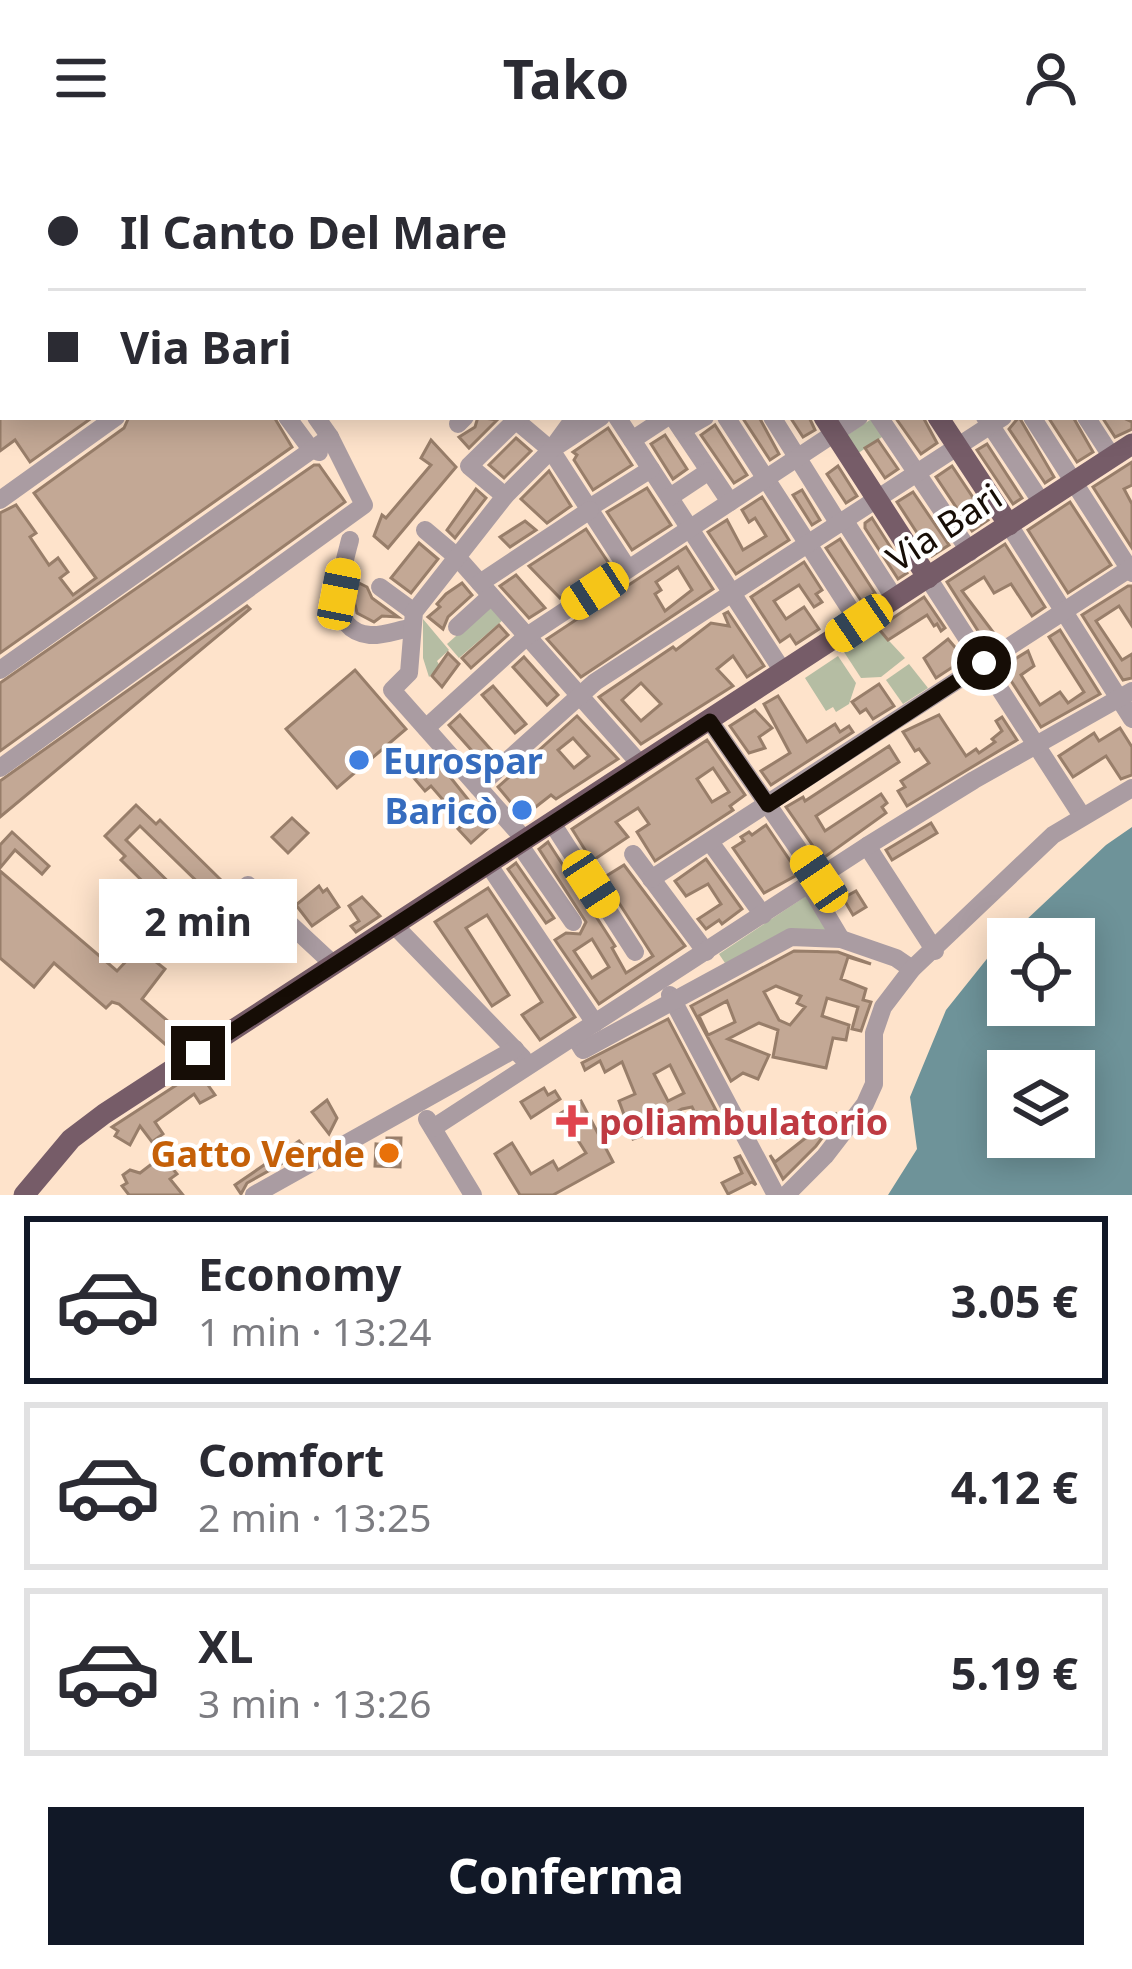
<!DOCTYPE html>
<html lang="it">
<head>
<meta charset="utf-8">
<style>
	body { margin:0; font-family:"Noto Sans",sans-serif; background:#f7f7f7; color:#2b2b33; height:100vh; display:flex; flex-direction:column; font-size:45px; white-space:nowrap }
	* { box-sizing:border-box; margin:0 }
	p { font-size:39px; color:#7c7c81 }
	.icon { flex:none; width:66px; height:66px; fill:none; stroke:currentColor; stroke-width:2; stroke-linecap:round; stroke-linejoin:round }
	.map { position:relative; height:1039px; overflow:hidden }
	.drawer { display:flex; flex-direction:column; background:#fff; flex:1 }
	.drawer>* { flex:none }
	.guide { position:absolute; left:0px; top:0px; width:1134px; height:264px; box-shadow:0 6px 30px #0003; display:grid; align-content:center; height:264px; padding:0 48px; background:#fff }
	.controls { position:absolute; left:987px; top:762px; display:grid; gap:24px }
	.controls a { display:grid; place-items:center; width:108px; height:108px; border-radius:0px; background:#fff; box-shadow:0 6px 30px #0003; font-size:60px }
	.end { position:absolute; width:54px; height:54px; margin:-27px; border:15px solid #160d06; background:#fff; box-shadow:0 0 0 6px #fff }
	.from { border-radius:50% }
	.bubble { position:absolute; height:84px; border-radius:0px; background:#fff; box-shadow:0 6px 30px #0003; font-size:39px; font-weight:700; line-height:84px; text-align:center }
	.car { position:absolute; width:36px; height:72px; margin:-36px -18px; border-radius:15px; box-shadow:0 0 9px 3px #0007; background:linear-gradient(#f5c518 24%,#345 0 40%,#f5c518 0 76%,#345 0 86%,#f5c518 0) }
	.guide b { display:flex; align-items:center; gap:42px; height:114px; font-size:45px }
	.guide b+b { border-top:3px solid #e1e1e2 }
	.guide i { width:30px; height:30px; background:#2b2b33 }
	ul { padding:21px 0 0; list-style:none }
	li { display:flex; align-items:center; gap:36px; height:168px; margin:0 24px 18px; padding:0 24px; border:6px solid #e1e1e2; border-radius:0px }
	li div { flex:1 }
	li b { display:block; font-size:45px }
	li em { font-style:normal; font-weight:700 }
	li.active { border-color:#111827 }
	li>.icon { width:108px; height:108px; stroke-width:1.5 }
	.button { display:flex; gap:24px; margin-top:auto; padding:24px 48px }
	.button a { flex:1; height:138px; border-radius:0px; background:#111827; color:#fff; font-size:48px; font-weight:700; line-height:138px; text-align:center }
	header { display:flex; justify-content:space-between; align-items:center; height:156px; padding:0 48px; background:#fff; font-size:54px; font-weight:700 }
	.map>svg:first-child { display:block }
	.green { fill:#b5bda3 }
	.water { fill:#6e9399; fill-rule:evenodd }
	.building { fill:#c3a895; stroke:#987e6a; stroke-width:3; fill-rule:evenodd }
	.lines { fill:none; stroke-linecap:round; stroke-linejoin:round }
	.minor { stroke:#aa9ca2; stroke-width:18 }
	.major { stroke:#765c68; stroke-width:21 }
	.rail { stroke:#392d23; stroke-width:3; stroke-dasharray:21 21; stroke-linecap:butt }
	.route { stroke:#160d06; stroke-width:15 }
	.shop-dot { fill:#3f7fe0; stroke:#fff; stroke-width:4.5 }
	.health-dot { fill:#e0444e; stroke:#fff; stroke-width:4.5 }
	.food-dot { fill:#e8710a; stroke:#fff; stroke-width:4.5 }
	.labels { text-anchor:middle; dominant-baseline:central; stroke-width:9; stroke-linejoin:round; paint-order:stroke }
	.street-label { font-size:36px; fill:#160d06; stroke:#fff }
	.shop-label { font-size:36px; font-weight:bold; fill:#366cbe; stroke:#fff; text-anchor:start }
	.health-label { font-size:36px; font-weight:bold; fill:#be3a42; stroke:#fff; text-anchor:start }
	.food-label { font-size:36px; font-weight:bold; fill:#c56008; stroke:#fff; text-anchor:end }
</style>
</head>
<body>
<header><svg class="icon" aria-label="menu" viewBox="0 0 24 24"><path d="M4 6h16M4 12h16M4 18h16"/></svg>Tako<svg class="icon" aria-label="person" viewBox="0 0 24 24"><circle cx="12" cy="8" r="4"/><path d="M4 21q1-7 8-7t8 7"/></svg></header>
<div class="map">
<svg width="1132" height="1039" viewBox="0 0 1132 1039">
	<rect width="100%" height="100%" fill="#fee3cb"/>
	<g class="green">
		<path d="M873 262 885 279 857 298 846 280Z"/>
		<path d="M491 449 504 463 459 502 447 488Z"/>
		<path d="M423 463 449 494 437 505 440 510 429 521 423 502Z"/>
		<path d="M878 473 905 502 881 521 861 522 844 496Z"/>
		<path d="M838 500 856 527 849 548 836 556 833 551 826 555 805 522Z"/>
		<path d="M909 508 928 532 903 548 886 524Z"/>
		<path d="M806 740 827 775 725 807 719 798Z"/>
	</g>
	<path class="water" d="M1132 671V1039H888L917 993 910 941 946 854 994 794 1106 689ZM1008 783H1074V849H1008ZM1008 915H1074V981H1008Z"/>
	<g class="building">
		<path d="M0 261H93L30 306 15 284 0 295Z"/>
		<path d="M129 261H274L292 291 0 497V357L16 349 36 377 30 381 49 409 58 402 68 416 60 422 73 439 96 422 34 337 124 272Z"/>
		<path d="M478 261 497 264 469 292 459 281 475 271Z"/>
		<path d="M742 261H759L779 298 770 304Z"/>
		<path d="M790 261H809L815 274 803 281Z"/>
		<path d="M895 261H923L937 287 921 298Z"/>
		<path d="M1019 261 1054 321 1045 327 1009 273Z"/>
		<path d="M1048 261H1073L1093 296 1077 306Z"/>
		<path d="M1102 261H1121L1132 266V273L1115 281Z"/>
		<path d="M715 269 747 319 734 327 701 279Z"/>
		<path d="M608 272 632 309 593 334 574 304 577 299 573 296Z"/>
		<path d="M665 279 687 313 673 323 651 288Z"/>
		<path d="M516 282 531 295 504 322 489 309Z"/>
		<path d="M431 284 456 311 388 392 374 380 382 359 386 362 431 309 421 302Z"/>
		<path d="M878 284 898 313 885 322 865 292Z"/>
		<path d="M987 288 1022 342 1013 348 977 294Z"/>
		<path d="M1132 306V329L1124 333 1132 348V392L1093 331Z"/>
		<path d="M314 309H319L345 346 0 595V527Z"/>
		<path d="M838 310 857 340 846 347 827 318Z"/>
		<path d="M952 310 988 364 972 375 936 321Z"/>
		<path d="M549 315 571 350 547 367 521 343Z"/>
		<path d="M647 332 671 369 632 394 607 356Z"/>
		<path d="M476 333 486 342 455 382 447 374Z"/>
		<path d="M802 334 820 364 812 369 793 339Z"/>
		<path d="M913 336 949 389 932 400 897 346Z"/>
		<path d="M762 341 789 384 736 418 708 376 727 364 743 394 766 380 755 362 749 366 742 354Z"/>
		<path d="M1070 346 1111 409 1068 437 1028 374Z"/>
		<path d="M872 362 907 417 898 423 865 372V367Z"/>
		<path d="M525 365 536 374 510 391 500 381Z"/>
		<path d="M586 373 610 409 560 442 529 410Z"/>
		<path d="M840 383 875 437 862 446 826 392Z"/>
		<path d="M419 387 438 403 411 437 391 422Z"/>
		<path d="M1005 388 1045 451 1032 460 1011 428 994 437 984 421 962 435 993 476 987 489 947 426Z"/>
		<path d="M686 391 713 433 581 521 547 483ZM678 411 692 434 665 455 655 438 661 434 656 426Z"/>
		<path d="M804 406 822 434 816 438 822 446 814 451 799 429 774 445 786 463 804 451 819 473 796 488 790 479 780 486 751 441Z"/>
		<path d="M516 419 545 452 529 462 500 430Z"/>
		<path d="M359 427 367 431 372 442 398 461 382 460 374 466 357 457 353 440Z"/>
		<path d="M462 427 472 439 448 461 443 473 428 461 440 451 437 448 446 438Z"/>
		<path d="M1128 430H1132V470L1119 450 1096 465 1122 504 1132 498V522L1123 524 1082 459Z"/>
		<path d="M924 441 945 472 941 475 937 468 934 470 927 459 888 484 878 472Z"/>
		<path d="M247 450 250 453 0 661V625Z"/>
		<path d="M728 456 764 510 747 521 733 500 717 513 733 530 641 588 599 541 673 491 676 494 711 467 729 470 724 458ZM641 527 661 548 641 565 622 544Z"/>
		<path d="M499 469 508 479 471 512 462 502Z"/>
		<path d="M1060 474 1100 538 1041 571 1002 511 1028 495 1034 510 1021 519 1040 549 1060 536 1068 547 1084 536 1049 481Z"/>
		<path d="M948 483 965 503 936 522 924 502Z"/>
		<path d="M448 497 459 508 442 531 432 520Z"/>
		<path d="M524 501 558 539 547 549 513 511Z"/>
		<path d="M355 514 406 573 337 632 286 573Z"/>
		<path d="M879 528 894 550 873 563 866 553 860 557 852 546Z"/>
		<path d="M493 530 526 568 515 577 482 539Z"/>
		<path d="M778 540 807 586 835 568 840 576 849 570 853 576 771 629 761 615 790 597 764 548Z"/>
		<path d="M755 554 772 572 759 581 765 592 749 597 730 570Z"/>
		<path d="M460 559 493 596 482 606 449 569Z"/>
		<path d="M939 559 966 600 976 593 979 597 995 586 992 583 1002 575 996 565 1002 561 1017 584 907 650 898 635 905 631 901 625 929 607 919 593 915 595 903 576Z"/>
		<path d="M577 560 618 603 556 643 551 639 523 661 498 631ZM573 582 589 600 574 612 558 594Z"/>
		<path d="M1120 572 1132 591V619L1121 623 1106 600 1073 621 1059 600 1094 577 1099 585Z"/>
		<path d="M707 584 745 639 730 650 733 654 655 705 637 676 649 668 638 652 616 666 628 681 592 705 572 673ZM713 612 729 636 712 646 697 623Z"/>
		<path d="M889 590 899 606 816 660 825 675 881 638 887 647 882 651 886 657 822 703 786 651 803 641 805 645Z"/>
		<path d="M435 602 478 656 480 654 492 668 471 687 458 673 464 668 431 630 425 635 413 621Z"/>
		<path d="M136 649 156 668 160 664 223 726 211 739 140 670 126 684 196 753 184 766 121 704 125 700 105 680Z"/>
		<path d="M292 662 308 677 288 697 272 681Z"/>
		<path d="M931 667 937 677 892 704 886 694Z"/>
		<path d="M766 669 799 718 764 737 733 692 744 685 741 681 749 676 752 679Z"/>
		<path d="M12 676 49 710 42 718 15 694 0 712V689Z"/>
		<path d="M548 686 615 790 612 792 626 817 653 800 603 722 624 709 685 790 599 848 555 784 566 777 580 778 586 766 539 693ZM592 783 609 811 592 822 574 795Z"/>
		<path d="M706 703 742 753 722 768 719 764 706 773 698 763 721 748 708 728 686 740 675 725Z"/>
		<path d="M516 707 554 762 546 767 508 713Z"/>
		<path d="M0 715 117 815 131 800 123 794 130 785 165 813 142 843 177 873 165 888 119 848 112 846 106 852 54 807 34 831 0 802Z"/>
		<path d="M319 730 323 736 327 733 339 751 312 770 296 749Z"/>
		<path d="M488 732 575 861 540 884 522 859 542 846 487 759 466 772 509 839 492 850 435 766Z"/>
		<path d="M856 735 866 751 853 759 843 742Z"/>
		<path d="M362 741 380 760 356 776 351 770 359 765 349 750Z"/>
		<path d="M794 795 838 796 871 808 848 801 841 823 866 833 863 844 871 846 861 875 852 873 858 851 827 842 822 860 849 869 846 884 833 882 826 912 773 901 778 874 759 867 728 883 769 899 758 923 743 917 731 925 691 850ZM776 830 801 840 797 847 805 851 790 869 779 864 764 836ZM727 845 735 866 708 879 699 860Z"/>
		<path d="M668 863 719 960 715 954 698 963 692 951 682 953 649 970 651 976 633 983 619 945 635 938 622 906 605 916 600 905 585 914 582 907ZM670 909 684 937 668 945 654 918Z"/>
		<path d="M198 915 215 939 200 947 194 938 155 966 163 978 152 986 140 970 130 989 115 980 118 975 112 971Z"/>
		<path d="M544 932 548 939 555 935 560 943 531 962 521 946Z"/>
		<path d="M327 944 337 962 329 978 312 956Z"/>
		<path d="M581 945 613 1006 553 1039H520L495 998 512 987 531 1018 553 1005 558 1014 586 997 561 957Z"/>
		<path d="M802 958 807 967 777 982 773 976Z"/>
		<path d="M836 958 838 961 816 990 783 1023 770 999 775 1006Z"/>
		<path d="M387 982H401L400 1011 375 1010 376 988 387 989Z"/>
		<path d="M299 985 306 994 247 1027 241 1038 235 1029Z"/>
		<path d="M162 1000 177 1018 170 1023 183 1039H129L122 1030 127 1027 123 1019 130 1014 140 1017Z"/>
		<path d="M740 1000 756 1029 752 1026 728 1038 722 1027 742 1017 735 1002Z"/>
	</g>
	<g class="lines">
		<g class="minor">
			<path d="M376 0 378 3"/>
			<path d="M415 0V3"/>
			<path d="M894 0 907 3"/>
			<path d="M1075 0 1088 3"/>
			<path d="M25 3 26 0"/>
			<path d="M272 3 274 0"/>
			<path d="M430 3 431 0"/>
			<path d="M641 3 642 0"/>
			<path d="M718 3 719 0"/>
			<path d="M796 3 797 0"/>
			<path d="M851 3 852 0"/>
			<path d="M943 3 944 0"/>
			<path d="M1018 3 1019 0"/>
			<path d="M1060 3 1061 0"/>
			<path d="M1125 3V0"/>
			<path d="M1131 54H1132"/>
			<path d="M0 63 3 56"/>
			<path d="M1131 171 1132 173"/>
			<path d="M1131 251 1132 253"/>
			<path d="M287 261 310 292 319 296"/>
			<path d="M316 261 330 281"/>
			<path d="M512 261 551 294 628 413"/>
			<path d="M617 261 784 517"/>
			<path d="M673 261 730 346"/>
			<path d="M726 261 859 467"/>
			<path d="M772 261 839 368"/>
			<path d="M879 261 970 396"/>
			<path d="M985 261 1042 347"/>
			<path d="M1032 261 1132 417"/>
			<path d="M1086 261 1112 301"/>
			<path d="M458 268 465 261"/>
			<path d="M682 274 705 261"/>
			<path d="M632 284 667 261"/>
			<path d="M560 288 601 261"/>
			<path d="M505 340 469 310 516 264"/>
			<path d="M670 341 709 315"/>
			<path d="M0 344 116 261"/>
			<path d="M589 352 651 313"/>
			<path d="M844 364 895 443"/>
			<path d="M1009 369 1132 563"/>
			<path d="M425 374 457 401 641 609"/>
			<path d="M350 384C343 412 322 474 370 479 382 480 398 474 410 472"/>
			<path d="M928 422 1082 660"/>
			<path d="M480 427 590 354"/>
			<path d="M380 431 414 456"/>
			<path d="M457 471 491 440"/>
			<path d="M0 514 330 281 364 349 0 612"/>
			<path d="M710 565 819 723"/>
			<path d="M426 572 527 480 859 261"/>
			<path d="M478 631 595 526 1003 261"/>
			<path d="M552 667 635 796"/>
			<path d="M525 684 392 534 409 517 414 456 505 340 551 294 575 261"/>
			<path d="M710 686 763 759"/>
			<path d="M519 688 573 766"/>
			<path d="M867 690 935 795"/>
			<path d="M633 698 706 796"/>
			<path d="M488 708 595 867"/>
			<path d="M651 723 1132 411"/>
			<path d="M248 729 333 808"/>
			<path d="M809 729 841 783"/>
			<path d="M394 769 523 902"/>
			<path d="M670 839 776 1039"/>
			<path d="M575 881 583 894 791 781 841 783 896 802 912 813"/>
			<path d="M427 963 473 1039"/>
			<path d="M433 972 867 690 974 624 1132 535"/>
			<path d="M254 1039 515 893"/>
			<path d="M786 1039 825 1000 865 948 874 928V877L883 851 912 813 1053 679 1132 632"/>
		</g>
		<g class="major">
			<path d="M500 0 516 3"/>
			<path d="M1131 79H1132"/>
			<path d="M824 261 928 422"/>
			<path d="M938 261 1009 369"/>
			<path d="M24 1039 71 983 104 958 1132 288"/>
		</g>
		<g class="rail">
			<path d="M49 3 51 0"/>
			<path d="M0 124 3 117"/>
		</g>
	</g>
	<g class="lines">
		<path class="route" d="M198 897 710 565 768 649 984 507"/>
	</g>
	<g class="shop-dot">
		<circle cx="359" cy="604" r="12"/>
		<circle cx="522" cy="654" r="12"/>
	</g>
	<path class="health-dot" d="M566 947h12v12h12v12h-12v12h-12v-12h-12v-12h12z"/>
	<circle class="food-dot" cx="389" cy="997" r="12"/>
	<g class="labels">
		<g class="street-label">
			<text transform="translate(944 371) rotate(-33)">Via Bari</text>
		</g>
		<g class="shop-label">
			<text x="383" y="604">Eurospar</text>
			<text x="498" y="654" text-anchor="end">Baricò</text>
		</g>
		<g class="health-label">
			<text x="599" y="965">poliambulatorio</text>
		</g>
		<g class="food-label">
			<text x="365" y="997">Gatto Verde</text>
		</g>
	</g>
</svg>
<div class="controls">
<a><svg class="icon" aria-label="locate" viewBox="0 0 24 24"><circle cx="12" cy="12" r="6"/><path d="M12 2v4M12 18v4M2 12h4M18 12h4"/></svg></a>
<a><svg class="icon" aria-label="layers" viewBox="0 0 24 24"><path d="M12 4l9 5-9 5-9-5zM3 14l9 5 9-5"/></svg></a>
</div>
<i class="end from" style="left:984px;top:507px"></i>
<i class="end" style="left:198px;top:897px"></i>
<div class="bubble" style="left:99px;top:723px;width:198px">2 min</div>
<i class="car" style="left:595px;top:435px;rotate:237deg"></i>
<i class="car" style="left:339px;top:438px;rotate:11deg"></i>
<i class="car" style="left:859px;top:467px;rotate:236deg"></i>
<i class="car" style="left:819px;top:723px;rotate:326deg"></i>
<i class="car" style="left:591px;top:728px;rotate:147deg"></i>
<div class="guide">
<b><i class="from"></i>Il Canto Del Mare</b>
<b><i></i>Via Bari</b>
</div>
</div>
<section class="drawer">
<ul>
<li class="active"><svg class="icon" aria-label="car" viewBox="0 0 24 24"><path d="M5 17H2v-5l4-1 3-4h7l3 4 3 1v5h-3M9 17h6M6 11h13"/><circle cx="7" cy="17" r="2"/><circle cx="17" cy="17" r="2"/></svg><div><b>Economy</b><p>1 min · 13:24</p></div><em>3.05 €</em></li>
<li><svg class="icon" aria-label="car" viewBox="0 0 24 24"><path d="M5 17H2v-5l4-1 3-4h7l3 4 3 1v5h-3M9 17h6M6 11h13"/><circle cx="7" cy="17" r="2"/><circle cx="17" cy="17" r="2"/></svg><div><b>Comfort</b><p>2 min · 13:25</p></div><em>4.12 €</em></li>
<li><svg class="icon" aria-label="car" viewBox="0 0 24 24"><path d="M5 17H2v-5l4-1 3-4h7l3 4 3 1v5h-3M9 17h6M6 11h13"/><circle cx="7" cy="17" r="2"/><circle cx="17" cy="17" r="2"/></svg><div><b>XL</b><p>3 min · 13:26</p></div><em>5.19 €</em></li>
</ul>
<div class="button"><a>Conferma</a></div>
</section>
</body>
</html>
